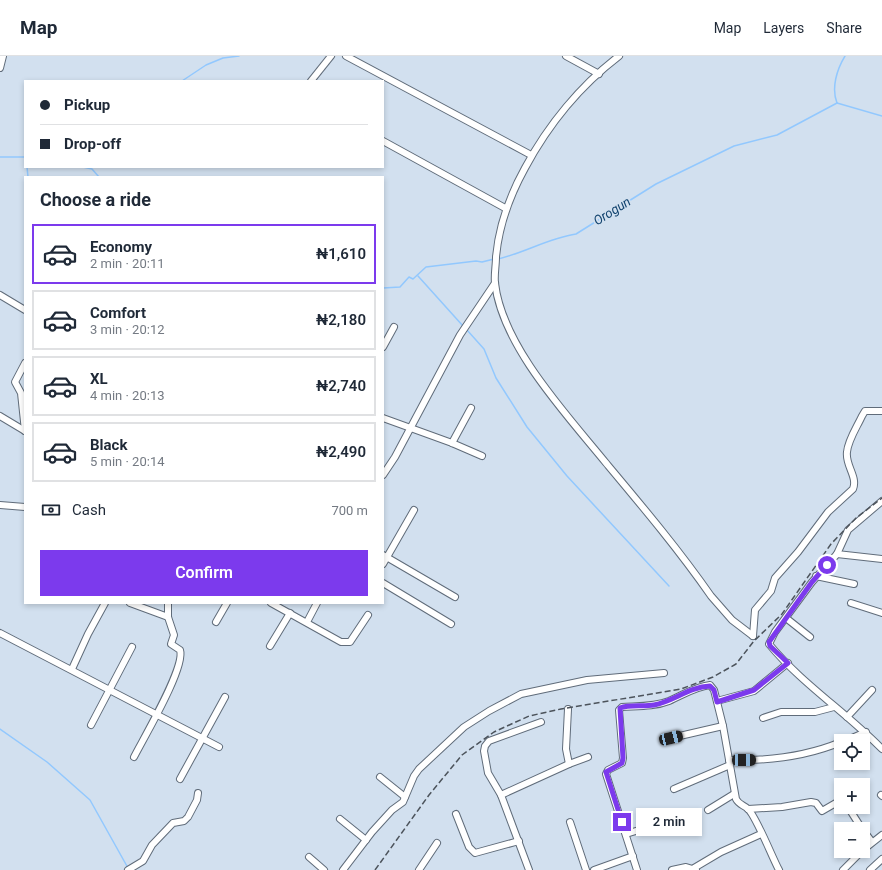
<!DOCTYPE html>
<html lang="en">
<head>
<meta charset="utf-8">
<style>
	body { margin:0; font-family:Roboto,sans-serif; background:#f6f6f7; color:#1f2937; height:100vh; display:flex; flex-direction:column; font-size:15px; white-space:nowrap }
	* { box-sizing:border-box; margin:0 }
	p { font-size:13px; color:#747a83 }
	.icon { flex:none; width:22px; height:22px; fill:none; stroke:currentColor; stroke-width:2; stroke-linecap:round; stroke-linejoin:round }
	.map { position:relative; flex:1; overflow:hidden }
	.details { position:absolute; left:24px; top:120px; width:360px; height:428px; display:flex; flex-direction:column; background:#fff; border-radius:0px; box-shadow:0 2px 6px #0003 }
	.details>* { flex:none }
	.guide { position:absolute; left:24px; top:24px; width:360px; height:88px; border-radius:0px; box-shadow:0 2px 6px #0003; display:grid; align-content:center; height:88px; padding:0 16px; background:#fff }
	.buttons { position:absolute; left:834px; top:678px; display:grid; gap:8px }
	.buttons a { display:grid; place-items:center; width:36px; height:36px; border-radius:0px; background:#fff; box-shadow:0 2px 6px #0003; font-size:20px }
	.end { position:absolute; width:18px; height:18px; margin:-9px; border:5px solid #7c3aed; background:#fff; box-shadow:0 0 0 2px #fff }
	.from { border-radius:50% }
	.bubble { position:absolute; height:28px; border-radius:0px; background:#fff; box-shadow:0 2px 6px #0003; font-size:13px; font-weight:600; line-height:28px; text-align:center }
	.car { position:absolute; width:12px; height:24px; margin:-12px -6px; border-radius:5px; box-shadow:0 0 3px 1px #0007; background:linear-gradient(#222 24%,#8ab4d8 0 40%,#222 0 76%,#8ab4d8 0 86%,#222 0) }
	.guide b { display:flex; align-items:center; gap:14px; height:38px; font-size:15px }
	.guide b+b { border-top:1px solid #e0e1e3 }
	.guide i { width:10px; height:10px; background:#1f2937 }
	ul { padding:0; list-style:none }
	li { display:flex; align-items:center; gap:12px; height:60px; margin:0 8px 6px; padding:0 8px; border:2px solid #e0e1e3; border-radius:0px }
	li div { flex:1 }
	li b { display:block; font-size:15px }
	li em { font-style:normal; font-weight:600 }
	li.selected { border-color:#7c3aed }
	li>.icon { width:36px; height:36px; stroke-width:1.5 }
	h2 { padding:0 16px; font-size:18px; line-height:48px }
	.pay { display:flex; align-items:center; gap:10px; height:44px; padding:0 16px; font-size:15px }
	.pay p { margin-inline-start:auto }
	.cta { display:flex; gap:8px; margin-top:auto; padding:8px 16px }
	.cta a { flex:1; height:46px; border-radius:0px; background:#7c3aed; color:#fff; font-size:16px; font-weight:600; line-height:46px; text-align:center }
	header { display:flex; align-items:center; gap:24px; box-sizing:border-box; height:56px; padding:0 20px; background:#fff; border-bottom:1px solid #e0e1e3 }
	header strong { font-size:19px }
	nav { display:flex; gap:22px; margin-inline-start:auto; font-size:14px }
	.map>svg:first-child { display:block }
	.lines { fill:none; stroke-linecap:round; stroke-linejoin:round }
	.stream { stroke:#92c8fe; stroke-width:1.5 }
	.minor-casing { stroke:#606c7a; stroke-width:8 }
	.minor { stroke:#fff; stroke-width:6 }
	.rail { stroke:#4c535b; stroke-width:1.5; stroke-dasharray:6 3; stroke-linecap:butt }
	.route { stroke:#7c3aed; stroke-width:5 }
	.labels { text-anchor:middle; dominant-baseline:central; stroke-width:3.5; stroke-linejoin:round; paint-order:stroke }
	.water-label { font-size:13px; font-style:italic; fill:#13446f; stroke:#d2e0ef }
</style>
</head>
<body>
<header>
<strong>Map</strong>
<nav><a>Map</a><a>Layers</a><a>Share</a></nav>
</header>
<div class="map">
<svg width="882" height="814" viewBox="0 0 882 814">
	<rect width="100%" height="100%" fill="#d2e0ef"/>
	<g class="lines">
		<g class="stream">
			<path d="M182 25 206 9 223 2 239 0"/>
			<path d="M837 47C831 32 837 13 845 0"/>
			<path d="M837 47 882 60"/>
			<path d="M0 101H25"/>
			<path d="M27 111 28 121"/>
			<path d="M83 111 92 113 99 121"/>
			<path d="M498 203C524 197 549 182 576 178L656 128 734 90 777 79 837 47"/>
			<path d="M418 220 463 270"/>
			<path d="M383 232 400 231 409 221 413 223 426 211 476 205 482 206 494 203"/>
			<path d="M467 274 484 293 496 322 527 371 567 420 669 530"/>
			<path d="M0 673 47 706 90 744 128 812"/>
		</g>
		<g class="minor-casing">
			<g id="minor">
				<path d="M346 0 531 99"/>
				<path d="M566 0 599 18"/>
				<path d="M619 0C581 29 548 69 525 112 509 141 499 168 496 201 496 210 494 219 495 227 502 290 567 359 606 407 642 450 679 494 711 540L732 564 753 580"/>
				<path d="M0 12 3 0"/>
				<path d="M311 25 331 0"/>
				<path d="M383 85 505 152"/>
				<path d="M0 239 25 254"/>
				<path d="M383 291 394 271"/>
				<path d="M0 360 25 375"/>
				<path d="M383 362 452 387 482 400"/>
				<path d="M25 375 21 337 15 326 25 307"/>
				<path d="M452 387 471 352"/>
				<path d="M383 419 395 401 460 279 495 227"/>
				<path d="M882 445 848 474 837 498 812 526 775 576 769 588C801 627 847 657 882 693"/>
				<path d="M0 449 25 451"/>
				<path d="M837 498 882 503"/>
				<path d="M383 499 455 541"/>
				<path d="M383 508 414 454"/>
				<path d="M816 520 854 528"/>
				<path d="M383 527 451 568"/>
				<path d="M130 547 168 561"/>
				<path d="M271 547 341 586H350L368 559"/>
				<path d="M851 547 882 557"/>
				<path d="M786 562 810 581"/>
				<path d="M216 566 227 547"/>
				<path d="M307 566 317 547"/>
				<path d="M0 577 219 691"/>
				<path d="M753 580 755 554 771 535 775 522 798 496 828 456 853 433C858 421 845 409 847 396 848 384 857 371 862 360L865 355H882"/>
				<path d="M270 590 290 557"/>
				<path d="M72 613 88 578 105 547"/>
				<path d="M717 645 754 635 788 607"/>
				<path d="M568 653 566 693 569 708"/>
				<path d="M847 661 872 634"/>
				<path d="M763 662 781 656H815L834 651"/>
				<path d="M91 669 132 591"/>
				<path d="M671 682 723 670"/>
				<path d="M845 685 866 676"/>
				<path d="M134 701C143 683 186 611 180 594L171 588 174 579 168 561V547"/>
				<path d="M729 704C768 705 805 701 841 686"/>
				<path d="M380 721 405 741"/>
				<path d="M180 723 225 641"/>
				<path d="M674 733 730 709"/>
				<path d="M501 739 569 708 588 701"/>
				<path d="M881 739 882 740"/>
				<path d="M848 751 862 773"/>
				<path d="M748 753 782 751 811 746 816 747 822 755 841 744"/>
				<path d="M708 754 734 738"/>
				<path d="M456 758 469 791 475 797 519 785"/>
				<path d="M340 763 366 784"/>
				<path d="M570 766 586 814"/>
				<path d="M863 774 872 786"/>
				<path d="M626 778 691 758"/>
				<path d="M863 794 882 779"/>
				<path d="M309 801 324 814"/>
				<path d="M694 812 721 796 761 778"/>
				<path d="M128 814 143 805 152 789 173 767 184 765 188 761 197 744 198 737"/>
				<path d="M343 814 372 776 392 754 403 746 414 720 419 713 464 671 489 655 521 638 587 624 664 617"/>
				<path d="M419 814 437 787"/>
				<path d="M529 814 501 739 488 717 484 695 485 690 489 685 541 666"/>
				<path d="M594 814 633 800"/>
				<path d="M637 814 606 718 608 714 622 707 623 702 619 654 622 651C637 650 654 651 669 645 683 639 694 631 710 629L714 634 723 670 736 743C739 749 744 749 748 753 756 760 772 801 779 814"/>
				<path d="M672 814 686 811 696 814"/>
				<path d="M843 814 862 795"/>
				<path d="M870 814 882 803"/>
			</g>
		</g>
		<use href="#minor" class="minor"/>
		<path class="rail" d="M375 814 429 739 462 699 494 676 529 660 561 653 681 633 713 621 736 608 754 585 782 558 831 488 856 462 882 442"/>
	</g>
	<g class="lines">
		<path class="route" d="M622 766 606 716 622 707 623 702 620 652C630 648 643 651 654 649 674 645 689 631 710 630L714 634 717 646 754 634 788 607 770 590 769 586 812 526 827 509"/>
	</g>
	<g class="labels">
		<g class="water-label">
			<text transform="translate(612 155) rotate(-32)">Orogun</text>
		</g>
	</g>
</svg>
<div class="buttons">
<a><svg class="icon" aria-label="locate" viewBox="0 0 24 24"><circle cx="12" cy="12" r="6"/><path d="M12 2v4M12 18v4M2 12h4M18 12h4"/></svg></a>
<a>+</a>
<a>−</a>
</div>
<i class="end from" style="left:827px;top:509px"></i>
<i class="end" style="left:622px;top:766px"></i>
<div class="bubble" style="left:636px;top:752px;width:66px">2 min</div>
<i class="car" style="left:671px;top:682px;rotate:77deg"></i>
<i class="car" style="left:744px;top:704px;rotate:90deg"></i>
<div class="guide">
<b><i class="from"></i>Pickup</b>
<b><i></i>Drop-off</b>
</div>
<section class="details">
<h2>Choose a ride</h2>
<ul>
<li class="selected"><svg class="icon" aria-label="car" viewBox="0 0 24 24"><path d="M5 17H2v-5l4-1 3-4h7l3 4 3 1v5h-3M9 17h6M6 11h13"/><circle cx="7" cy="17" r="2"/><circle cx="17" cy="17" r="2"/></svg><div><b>Economy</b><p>2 min · 20:11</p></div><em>₦1,610</em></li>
<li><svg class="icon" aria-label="car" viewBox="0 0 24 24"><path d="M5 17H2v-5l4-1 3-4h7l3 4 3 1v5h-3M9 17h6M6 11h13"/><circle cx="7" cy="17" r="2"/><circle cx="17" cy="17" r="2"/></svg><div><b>Comfort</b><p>3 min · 20:12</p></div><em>₦2,180</em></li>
<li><svg class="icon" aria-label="car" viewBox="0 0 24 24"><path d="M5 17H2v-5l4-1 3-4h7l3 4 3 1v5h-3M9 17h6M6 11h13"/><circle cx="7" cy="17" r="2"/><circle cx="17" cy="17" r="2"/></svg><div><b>XL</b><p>4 min · 20:13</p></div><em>₦2,740</em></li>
<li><svg class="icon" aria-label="car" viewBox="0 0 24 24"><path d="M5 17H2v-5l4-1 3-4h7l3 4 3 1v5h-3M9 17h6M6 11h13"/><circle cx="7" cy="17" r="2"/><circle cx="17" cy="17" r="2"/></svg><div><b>Black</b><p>5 min · 20:14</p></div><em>₦2,490</em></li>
</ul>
<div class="pay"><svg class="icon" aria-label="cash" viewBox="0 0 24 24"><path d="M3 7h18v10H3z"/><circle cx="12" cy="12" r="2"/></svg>Cash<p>700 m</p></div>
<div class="cta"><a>Confirm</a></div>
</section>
</div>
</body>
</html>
